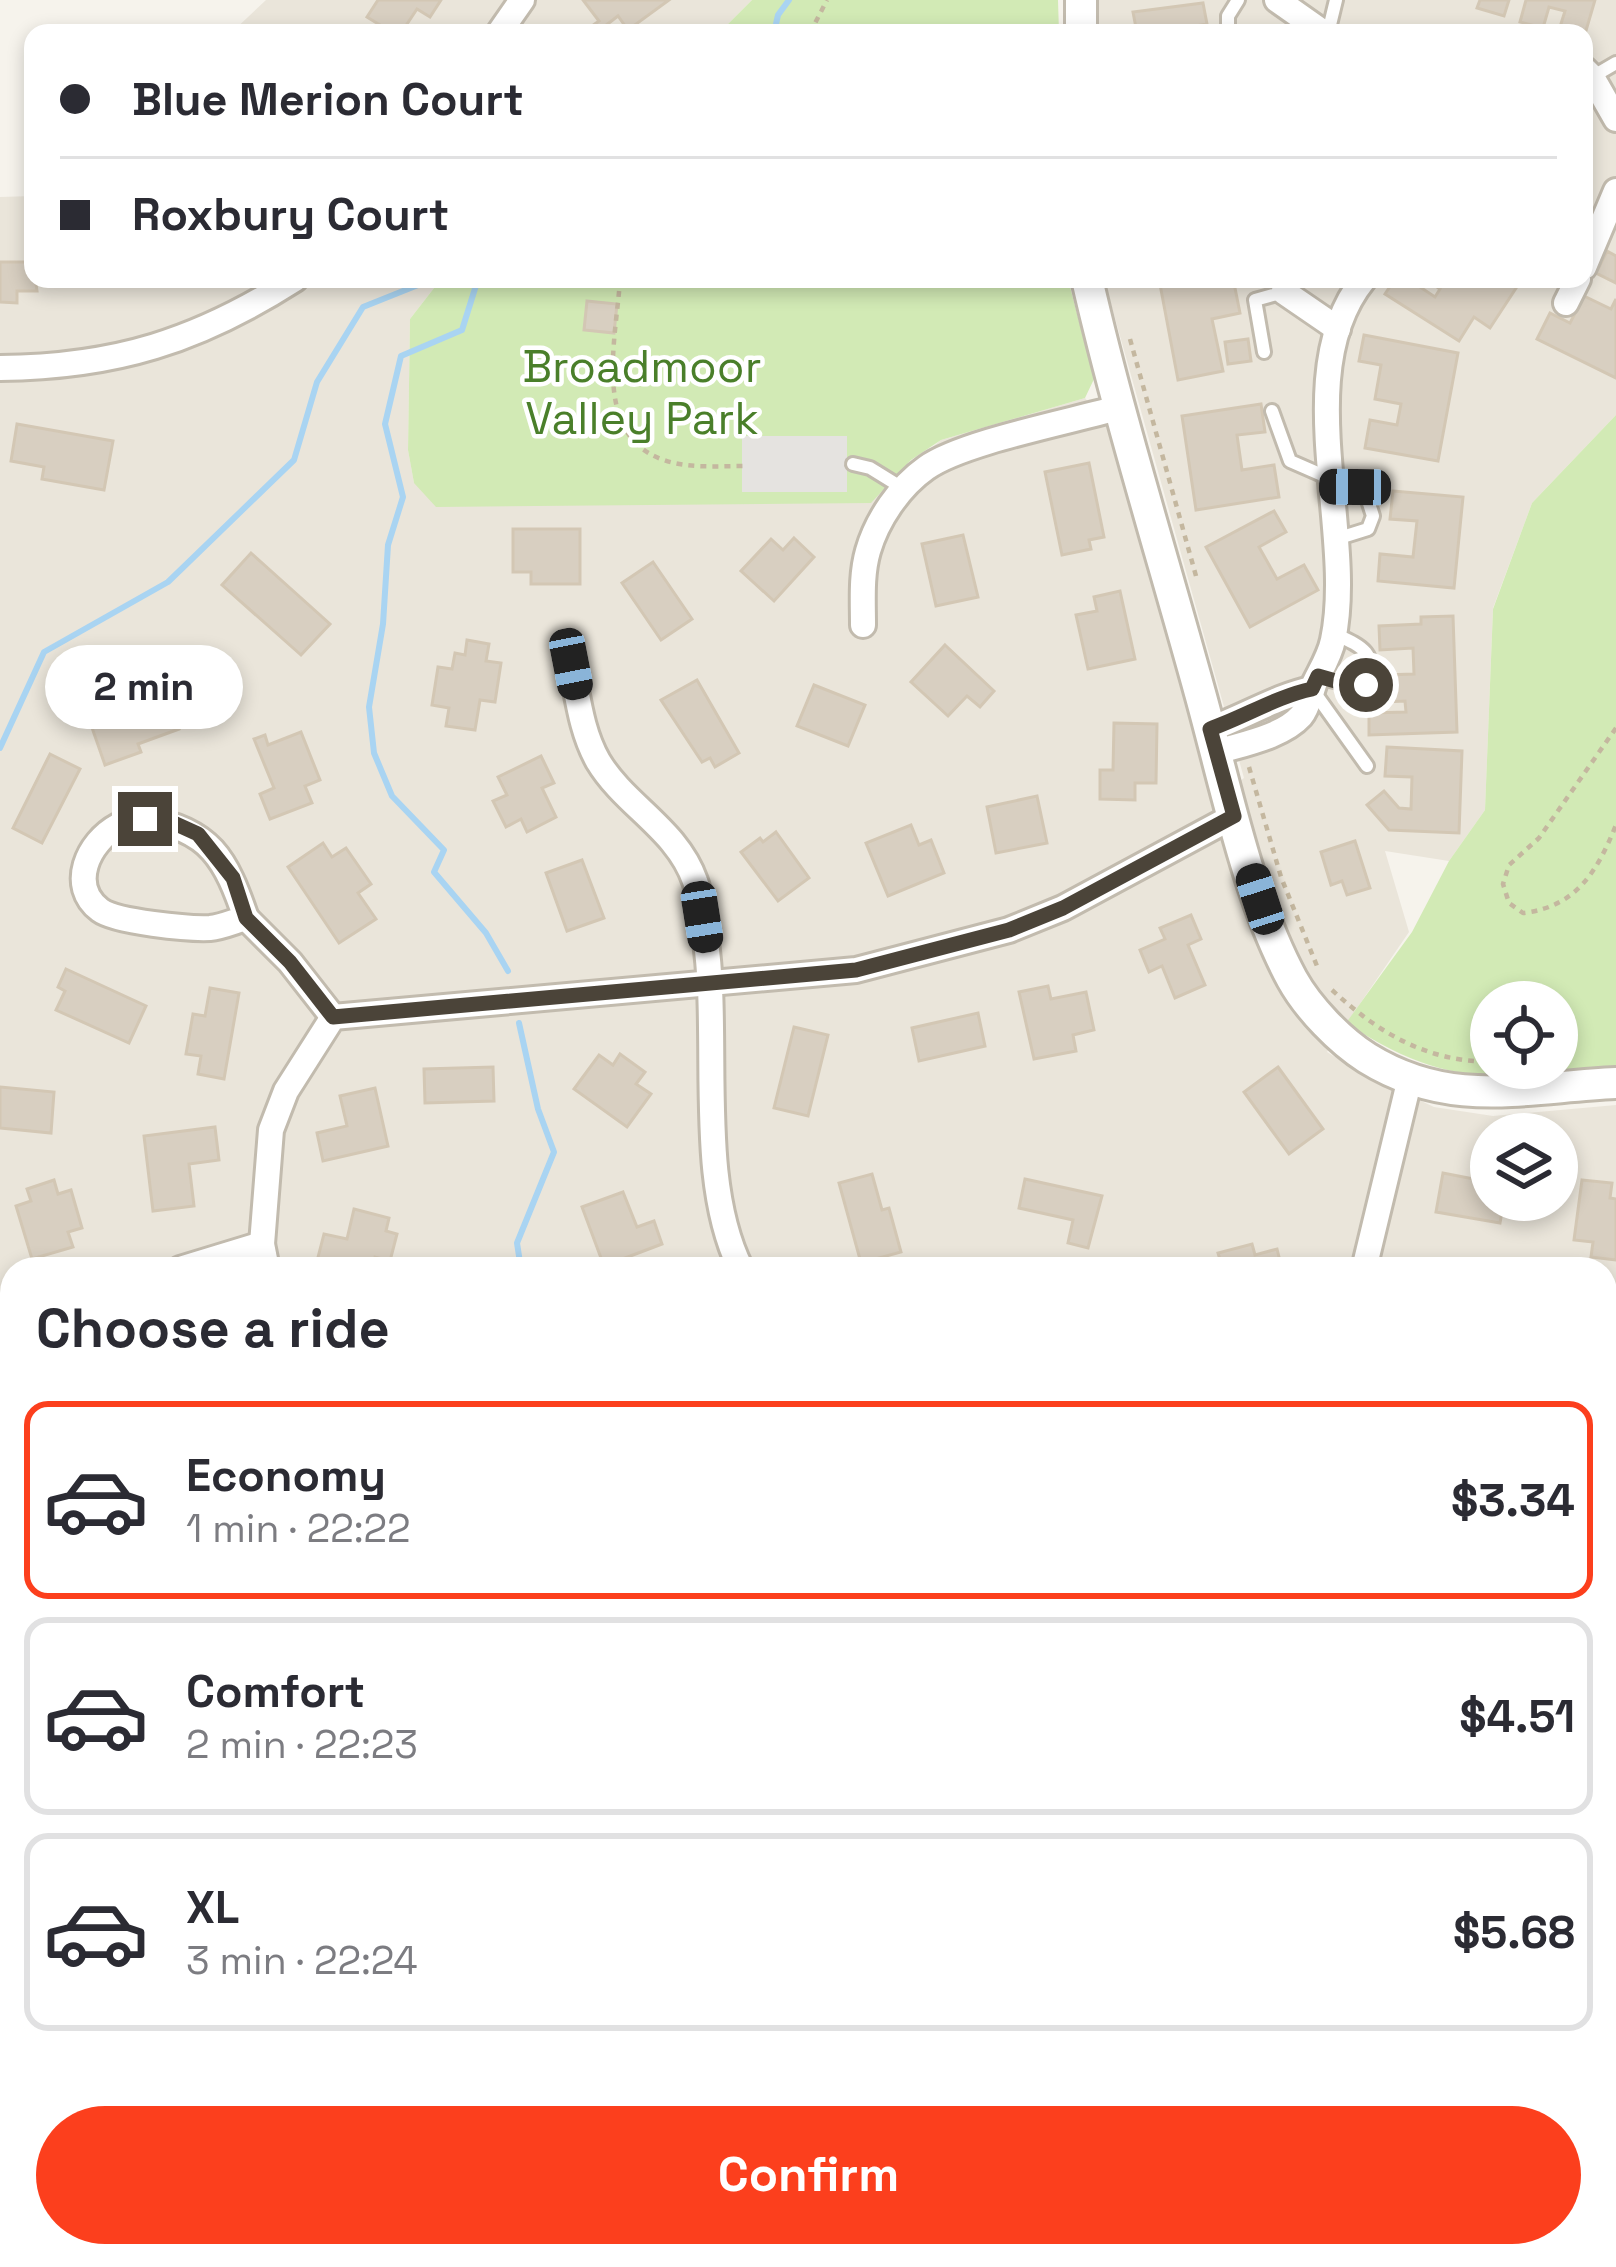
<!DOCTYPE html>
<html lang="en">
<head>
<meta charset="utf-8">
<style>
	body { margin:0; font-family:"Space Grotesk",sans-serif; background:#f7f7f7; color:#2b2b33; height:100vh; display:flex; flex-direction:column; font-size:45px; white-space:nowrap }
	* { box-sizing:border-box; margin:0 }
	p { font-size:39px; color:#7c7c81 }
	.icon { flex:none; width:66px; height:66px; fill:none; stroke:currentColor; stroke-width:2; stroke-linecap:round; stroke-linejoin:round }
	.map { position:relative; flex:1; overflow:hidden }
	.sheet { position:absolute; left:0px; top:1257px; width:1617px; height:1011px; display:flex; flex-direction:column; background:#fff; border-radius:36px 36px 0 0; box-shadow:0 6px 18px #0003 }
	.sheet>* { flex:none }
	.top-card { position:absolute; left:24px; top:24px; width:1569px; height:264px; border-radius:24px; box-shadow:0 6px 18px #0003; display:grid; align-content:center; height:264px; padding:0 36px; background:#fff }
	.fabs { position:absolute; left:1470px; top:981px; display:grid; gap:24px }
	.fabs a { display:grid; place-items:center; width:108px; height:108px; border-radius:50%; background:#fff; box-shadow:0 6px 18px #0003; font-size:60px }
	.end { position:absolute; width:54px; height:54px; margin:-27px; border:15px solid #4b4439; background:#fff; box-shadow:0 0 0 6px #fff }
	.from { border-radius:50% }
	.bubble { position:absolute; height:84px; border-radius:42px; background:#fff; box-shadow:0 6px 18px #0003; font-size:39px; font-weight:700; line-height:84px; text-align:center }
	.car { position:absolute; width:36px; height:72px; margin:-36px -18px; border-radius:15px; box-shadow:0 0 9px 3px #0007; background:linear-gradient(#222 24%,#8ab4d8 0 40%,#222 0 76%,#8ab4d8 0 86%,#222 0) }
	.top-card b { display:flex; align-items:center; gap:42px; height:114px; font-size:45px }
	.top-card b+b { border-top:3px solid #e1e1e2 }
	.top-card i { width:30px; height:30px; background:#2b2b33 }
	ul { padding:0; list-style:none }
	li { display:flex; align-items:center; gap:36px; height:198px; margin:0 24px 18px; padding:0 12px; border:6px solid #e1e1e2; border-radius:24px }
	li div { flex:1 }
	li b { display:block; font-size:45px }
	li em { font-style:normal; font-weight:700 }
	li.on { border-color:#fc3f1d }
	li>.icon { width:108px; height:108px; stroke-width:1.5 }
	h2 { padding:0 36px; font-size:54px; line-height:144px }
	.action { display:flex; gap:24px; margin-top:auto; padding:24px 36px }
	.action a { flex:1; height:138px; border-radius:72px; background:#fc3f1d; color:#fff; font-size:48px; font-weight:700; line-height:138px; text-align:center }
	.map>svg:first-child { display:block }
	.residential { fill:#eae5da; fill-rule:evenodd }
	.green { fill:#d2eab5; fill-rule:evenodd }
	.parking { fill:#e5e3e0 }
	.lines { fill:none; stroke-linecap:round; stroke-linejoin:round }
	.stream { stroke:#a9d4f2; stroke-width:6 }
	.building { fill:#d8cfc1; stroke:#d3c7b4; stroke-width:3 }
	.service-casing { stroke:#c2bbae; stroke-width:18 }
	.minor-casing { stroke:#c2bbae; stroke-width:30 }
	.tertiary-casing { stroke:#c2bbae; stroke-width:36 }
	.path { stroke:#c4b79f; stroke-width:4.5; stroke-dasharray:6 6; stroke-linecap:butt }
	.service { stroke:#fff; stroke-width:12 }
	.minor { stroke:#fff; stroke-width:24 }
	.tertiary { stroke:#fff; stroke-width:30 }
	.route { stroke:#4b4439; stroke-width:15 }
	.labels { text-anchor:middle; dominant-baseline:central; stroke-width:9; stroke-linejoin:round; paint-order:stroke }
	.park-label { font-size:45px; fill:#4a7f2a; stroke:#fff }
</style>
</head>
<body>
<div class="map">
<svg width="1616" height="2267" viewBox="0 0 1616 2267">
	<rect width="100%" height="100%" fill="#f6f3ec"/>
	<g class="residential">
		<path d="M266 0H752L719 33H231Z"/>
		<path d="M1097 0H1616V415L1532 503 1493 608 1485 810 1449 861 1385 851 1409 932 1327 1052 1359 1072 1434 1107 1493 1116 1616 1105V2267H0V197L33 196V279H441L410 319 408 450 414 483 890 481 941 440 1085 398 1113 436 1213 801 1244 778 1104 279H1584V33H1097ZM1491 1134H1557V1200H1491ZM12 1269H1605V2256H12Z"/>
	</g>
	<g class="green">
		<path d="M752 0H1058L1059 33H719Z"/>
		<path d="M441 279H1068L1094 379 1085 398 941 440 911 460 871 503 436 507 414 483 408 450 410 319Z"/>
		<path d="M1616 415V1068C1499 1078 1450 1091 1346 1023L1412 932 1449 861 1485 810 1493 609 1532 503ZM1491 1002H1557V1068H1491Z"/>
	</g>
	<rect class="parking" x="742" y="436" width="105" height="56"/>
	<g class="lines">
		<g class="stream">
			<path d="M774 33 778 15 789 0"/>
			<path d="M478 279 462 330 401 356 385 424 403 497 388 545 383 624 369 707 374 753 392 796 444 850 434 872 486 933 508 971"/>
			<path d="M0 748 44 652 168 582 294 460 317 382 363 307 433 279"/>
			<path d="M519 1023 538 1109 554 1152 517 1243 521 1269"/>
			<path d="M0 2036 10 2025 12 2015"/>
		</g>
	</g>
	<g class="building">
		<path d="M378 0H441L430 17 417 9 401 33H393L367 17Z"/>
		<path d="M583 0H669L628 30 618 16 601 29 604 33H582L599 21Z"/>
		<path d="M1480 0H1509L1504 16 1477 8Z"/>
		<path d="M1526 0H1595L1585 34 1560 27 1565 11 1549 7 1543 28 1520 22Z"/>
		<path d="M1203 3 1207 24 1178 29V33H1137L1133 12Z"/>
		<path d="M1607 251 1616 256V283L1596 273Z"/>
		<path d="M0 262H33L37 291H17V303L0 302Z"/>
		<path d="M1159 279H1254L1234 283 1240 313 1212 319 1223 371 1178 380Z"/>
		<path d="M1395 279H1408L1435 297 1440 289 1425 279H1522L1490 328 1474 317 1459 341 1385 294Z"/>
		<path d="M1584 296 1611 309 1616 299V378L1537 339 1550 313 1570 323Z"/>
		<path d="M587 301 617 304 614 333 584 330Z"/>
		<path d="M1364 335 1458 353 1438 461 1365 448 1370 420 1397 425 1401 404 1375 399 1381 365 1359 361Z"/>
		<path d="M1248 339 1251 361 1228 364 1225 342Z"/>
		<path d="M1261 404 1265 432 1237 435 1242 470 1274 465 1279 497 1196 510 1182 416Z"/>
		<path d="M17 424 113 441 104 490 42 479 44 467 11 461Z"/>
		<path d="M1089 463 1104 537 1089 540 1091 549 1062 555 1045 472Z"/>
		<path d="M1393 491 1463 497 1454 588 1378 581 1380 554 1413 557 1417 521 1390 519Z"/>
		<path d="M1274 511 1286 532 1259 547 1277 579 1304 565 1318 590 1250 627 1206 547Z"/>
		<path d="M513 529H580V584H531V572H513Z"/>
		<path d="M963 535 978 597 936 606 922 544Z"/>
		<path d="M794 538 814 557 774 601 741 571 771 539 783 550Z"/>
		<path d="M251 553 330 624 301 655 222 585Z"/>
		<path d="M653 562 692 619 661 640 622 583Z"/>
		<path d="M1120 591 1135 659 1088 669 1076 615 1097 611 1094 597Z"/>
		<path d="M1453 616 1457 732 1369 735V713L1406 712 1405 701 1385 702 1384 675 1414 674 1413 648 1380 650 1379 626 1421 624V617Z"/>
		<path d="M467 640 489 644 486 661 501 663 495 702 480 700 475 730 446 726 449 708 432 705 438 667 452 669 455 653 465 655Z"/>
		<path d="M945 645 994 691 980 707 967 696 948 716 911 682Z"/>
		<path d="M697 680 739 753 715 767 710 758 702 762 661 700Z"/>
		<path d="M814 685 865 705 848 746 797 726Z"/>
		<path d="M165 694 179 729 138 744 141 752 105 765 90 722Z"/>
		<path d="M1114 723 1157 724 1156 783H1135V800L1100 799V770H1113Z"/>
		<path d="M301 732 320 780 305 786 312 803 270 819 260 794 274 788 254 739 265 735 268 745Z"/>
		<path d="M1387 747 1462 751 1459 833 1389 830 1367 805 1384 791 1399 808 1411 809 1412 777 1385 776Z"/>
		<path d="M50 754 80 769 42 843 13 828Z"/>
		<path d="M541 756 554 783 542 788 556 817 527 832 521 819 506 827 493 801 507 795 498 777Z"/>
		<path d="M1037 796 1047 843 996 853 987 807Z"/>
		<path d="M911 825 919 845 931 840 944 873 888 896 866 843Z"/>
		<path d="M776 832 809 878 778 901 741 852 760 838 763 842Z"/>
		<path d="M1355 841 1370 888 1347 895 1342 881 1331 885 1321 852Z"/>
		<path d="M323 843 332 857 346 848 371 884 358 893 376 919 339 943 288 867Z"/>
		<path d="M582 860 604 918 567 931 546 873Z"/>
		<path d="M1191 915 1201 939 1188 945 1205 985 1175 998 1162 966 1149 972 1140 950 1165 939 1160 928Z"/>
		<path d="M66 969 146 1006 129 1043 56 1010 65 991 58 987Z"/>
		<path d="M1048 986 1051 999 1086 992 1094 1030 1073 1035 1076 1051 1034 1059 1019 992Z"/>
		<path d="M210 988 239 993 224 1079 198 1074 201 1056 186 1054 193 1014 205 1016Z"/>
		<path d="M978 1013 985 1046 919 1061 912 1028Z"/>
		<path d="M794 1027 828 1035 808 1116 774 1108Z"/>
		<path d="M620 1054 645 1072 636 1084 651 1094 627 1127 574 1089 599 1055 613 1065Z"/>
		<path d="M493 1067 494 1101 425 1103 424 1069Z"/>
		<path d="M1278 1067 1323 1129 1289 1154 1244 1092Z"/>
		<path d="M0 1087 54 1092 51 1133 0 1128Z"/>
		<path d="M375 1088 388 1146 323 1161 317 1133 347 1126 340 1096Z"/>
		<path d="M215 1127 219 1160 189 1164 194 1206 153 1211 144 1136Z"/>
		<path d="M1491 1171V1200H1504L1500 1223 1436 1212 1443 1173 1489 1182Z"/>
		<path d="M872 1174 882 1210 889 1208 901 1252 861 1263 839 1183Z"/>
		<path d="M1025 1179 1102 1196 1088 1248 1068 1243 1073 1220 1019 1208Z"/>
		<path d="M54 1180 58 1194 71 1190 82 1228 68 1232 73 1247 32 1259 16 1206 31 1201 27 1189Z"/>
		<path d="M1582 1180 1612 1183 1610 1198 1616 1199V1260L1591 1257 1593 1242 1574 1240Z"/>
		<path d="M623 1192 637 1227 654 1221 662 1244 604 1266 582 1207Z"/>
		<path d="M354 1209 389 1218 386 1231 397 1234 390 1261 375 1257 372 1269H315L324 1234 347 1239Z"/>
		<path d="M1252 1244 1255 1255 1277 1249 1282 1269H1223L1218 1253Z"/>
		<path d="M1605 1502H1614L1613 1570H1605Z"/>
		<rect x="0" y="1864" width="12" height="32"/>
		<path d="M1616 2076V2121L1605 2124V2078Z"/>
		<path d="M605 2256H628L631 2267H596L594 2259Z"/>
		<path d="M707 2256H779L775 2267H704Z"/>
		<path d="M1329 2256H1367L1355 2267H1339Z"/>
	</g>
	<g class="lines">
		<g class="service-casing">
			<g id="service">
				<path d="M1228 33V16L1238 0"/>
				<path d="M1290 33 1303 19"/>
				<path d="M1328 33 1336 0"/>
				<path d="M1592 77 1616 63"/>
				<path d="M1264 352 1255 300 1284 292"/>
				<path d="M1272 411 1290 461 1329 478"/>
				<path d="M853 464 870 468 904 489"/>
				<path d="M1329 487 1365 491 1373 516 1368 529 1336 539"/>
				<path d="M1319 677 1353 686 1366 684C1379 653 1361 646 1335 634"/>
				<path d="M1312 689 1367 766"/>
			</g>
		</g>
		<g class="minor-casing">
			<g id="minor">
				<path d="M1277 0 1324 33"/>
				<path d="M499 33 522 0"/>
				<path d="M1584 69 1592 77 1616 119"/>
				<path d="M1584 267 1616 191"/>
				<path d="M1285 279 1284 292 1338 329"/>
				<path d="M1566 303 1578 279"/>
				<path d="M0 368C115 367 198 341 295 279"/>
				<path d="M863 625C863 601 861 575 868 551 877 520 899 487 926 468 962 442 1073 421 1121 407"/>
				<path d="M571 664C578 697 581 731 598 761 625 806 677 829 695 881 701 897 702 917 705 935 721 1039 695 1178 741 1269"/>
				<path d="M1210 729C1244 717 1277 696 1312 689"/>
				<path d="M1217 752C1242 744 1282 737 1301 716 1308 708 1311 692 1315 682 1322 668 1330 655 1333 640 1356 533 1288 372 1364 279"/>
				<path d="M145 819C210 829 226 859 246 918 235 921 222 927 210 928 189 929 116 922 100 910 68 886 88 842 118 826 125 822 137 821 145 819Z"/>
				<path d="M246 918 290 962 333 1017"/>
				<path d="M262 1244 271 1130 286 1091 333 1017 856 970 1009 930 1063 908 1234 816"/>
				<path d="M180 1269 262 1244 267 1269"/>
				<path d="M1364 1269 1410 1078"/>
				<path d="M0 1328 12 1321"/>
				<path d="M1605 1664 1616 1653"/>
				<path d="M0 1691 12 1699"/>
				<path d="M0 1797 12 1799"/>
				<path d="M1605 2183 1616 2181"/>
				<path d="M1121 2256 1124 2267"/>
				<path d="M938 2267 948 2256"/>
				<path d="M1449 2267 1461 2256"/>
			</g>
		</g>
		<g class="tertiary-casing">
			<g id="tertiary">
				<path d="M1081 33V0"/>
				<path d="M1087 279C1119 418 1162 555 1200 693 1225 783 1248 898 1292 979 1308 1008 1340 1041 1367 1058 1451 1110 1526 1087 1616 1083"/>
			</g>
		</g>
		<g class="path">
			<path d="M810 33 827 0"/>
			<path d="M620 279C617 335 591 433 661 459 686 469 718 466 746 466"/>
			<path d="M1130 339 1196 576"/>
			<path d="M1616 728 1539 838 1509 865 1503 884 1509 903 1523 913C1576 907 1597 872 1616 825"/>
			<path d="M1249 767 1281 877 1319 971"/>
			<path d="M1332 990C1379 1033 1425 1061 1491 1062"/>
		</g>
		<use href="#service" class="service"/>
		<use href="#minor" class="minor"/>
		<use href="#tertiary" class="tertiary"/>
	</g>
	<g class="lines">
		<path class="route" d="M145 819 176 824 198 834 233 878 246 918 290 962 333 1017 856 970 1009 930 1063 908 1234 816 1210 729C1244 717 1278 696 1312 689L1318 676 1353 686 1366 685"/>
	</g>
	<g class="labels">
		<g class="park-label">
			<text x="642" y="366">Broadmoor<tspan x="642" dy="52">Valley Park</tspan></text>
		</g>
	</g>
</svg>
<div class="fabs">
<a><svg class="icon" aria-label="locate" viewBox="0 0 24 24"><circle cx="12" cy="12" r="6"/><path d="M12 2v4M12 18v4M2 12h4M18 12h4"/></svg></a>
<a><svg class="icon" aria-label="layers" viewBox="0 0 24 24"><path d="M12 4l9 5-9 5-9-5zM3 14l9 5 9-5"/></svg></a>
</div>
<i class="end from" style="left:1366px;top:685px"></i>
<i class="end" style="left:145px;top:819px"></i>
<div class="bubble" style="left:45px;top:645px;width:198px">2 min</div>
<i class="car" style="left:1355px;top:487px;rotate:271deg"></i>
<i class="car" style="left:571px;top:664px;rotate:169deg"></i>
<i class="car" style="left:1260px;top:899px;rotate:342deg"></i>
<i class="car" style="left:702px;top:917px;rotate:171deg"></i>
<div class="top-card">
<b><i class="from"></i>Blue Merion Court</b>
<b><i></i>Roxbury Court</b>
</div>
<section class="sheet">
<h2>Choose a ride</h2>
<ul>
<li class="on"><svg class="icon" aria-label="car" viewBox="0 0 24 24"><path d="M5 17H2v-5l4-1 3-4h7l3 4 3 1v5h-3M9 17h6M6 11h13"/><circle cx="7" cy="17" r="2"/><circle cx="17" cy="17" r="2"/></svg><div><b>Economy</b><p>1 min · 22:22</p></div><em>$3.34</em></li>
<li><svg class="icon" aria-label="car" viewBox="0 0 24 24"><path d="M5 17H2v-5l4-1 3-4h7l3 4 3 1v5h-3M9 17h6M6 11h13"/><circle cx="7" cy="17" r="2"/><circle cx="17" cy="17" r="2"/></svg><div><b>Comfort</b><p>2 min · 22:23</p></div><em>$4.51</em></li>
<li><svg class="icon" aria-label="car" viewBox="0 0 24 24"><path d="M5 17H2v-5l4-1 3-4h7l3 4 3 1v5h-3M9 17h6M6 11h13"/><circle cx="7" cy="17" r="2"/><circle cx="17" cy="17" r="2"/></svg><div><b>XL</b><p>3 min · 22:24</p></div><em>$5.68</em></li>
</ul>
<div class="action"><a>Confirm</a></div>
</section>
</div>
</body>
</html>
